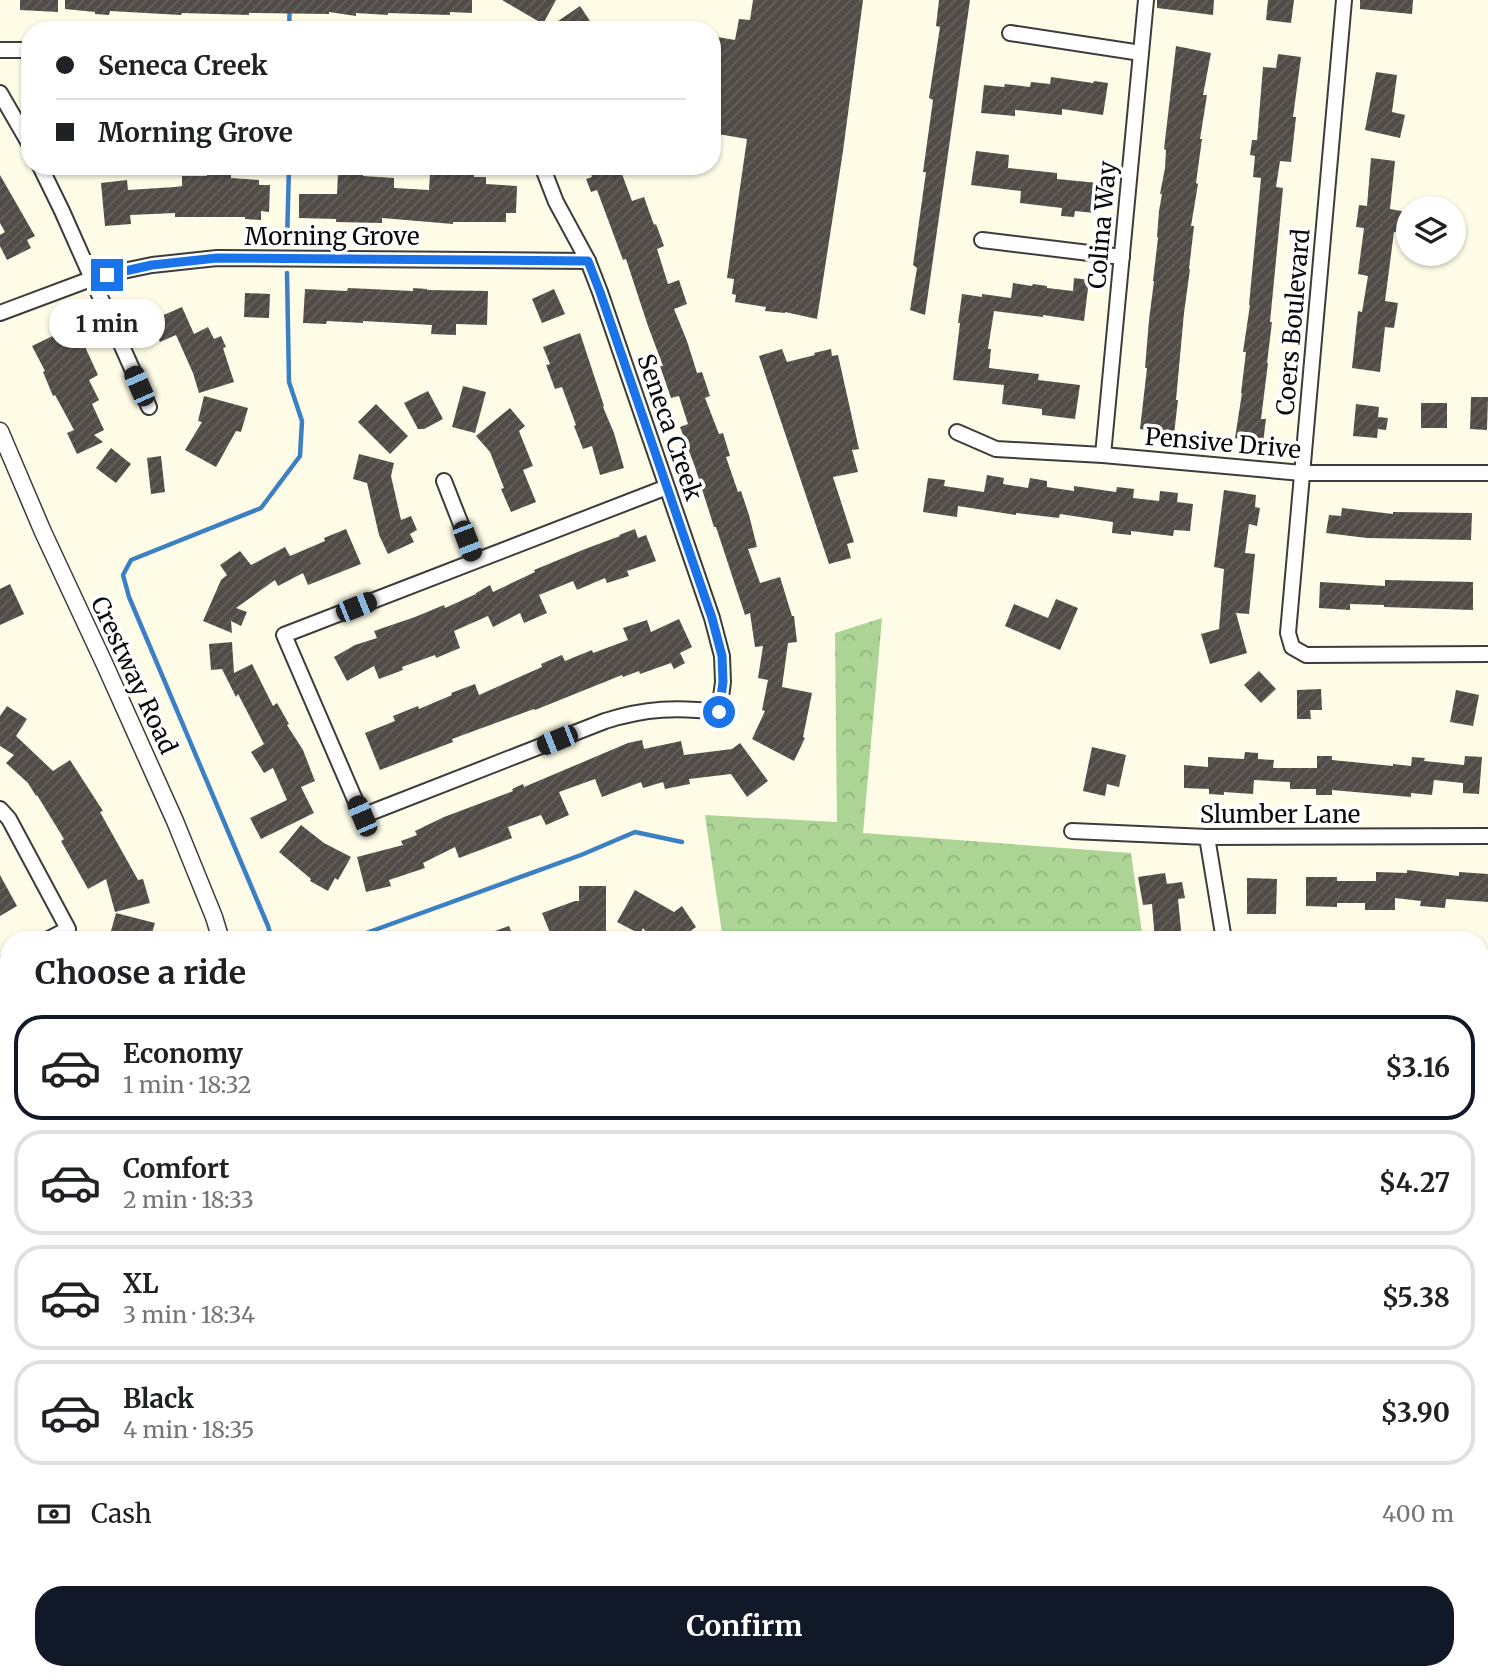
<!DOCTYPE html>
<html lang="en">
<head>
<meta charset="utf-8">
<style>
	body { margin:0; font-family:Merriweather,serif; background:#f6f6f6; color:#202124; height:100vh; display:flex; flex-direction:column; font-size:26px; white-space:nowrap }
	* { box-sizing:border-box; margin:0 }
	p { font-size:23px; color:#757577 }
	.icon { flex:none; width:38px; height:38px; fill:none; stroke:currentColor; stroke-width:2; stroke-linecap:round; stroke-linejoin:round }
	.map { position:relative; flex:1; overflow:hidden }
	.sheet { position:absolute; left:0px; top:931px; width:1489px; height:749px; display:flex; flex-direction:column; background:#fff; border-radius:28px 28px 0 0; box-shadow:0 2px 5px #0004 }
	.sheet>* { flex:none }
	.banner { position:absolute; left:21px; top:21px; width:700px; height:154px; border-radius:28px; box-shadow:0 2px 5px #0004; display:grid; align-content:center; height:154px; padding:0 35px; background:#fff }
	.buttons { position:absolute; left:1396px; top:196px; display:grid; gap:14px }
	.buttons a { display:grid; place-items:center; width:70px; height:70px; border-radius:50%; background:#fff; box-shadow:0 2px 5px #0004; font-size:35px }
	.end { position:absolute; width:32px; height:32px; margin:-16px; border:9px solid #1a73e8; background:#fff; box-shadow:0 0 0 4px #fff }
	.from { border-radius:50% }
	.bubble { position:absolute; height:49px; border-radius:24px; background:#fff; box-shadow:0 2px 5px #0004; font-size:23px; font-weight:700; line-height:49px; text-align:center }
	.car { position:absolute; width:21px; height:42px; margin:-21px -10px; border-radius:9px; box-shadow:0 0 5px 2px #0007; background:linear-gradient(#222 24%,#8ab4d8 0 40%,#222 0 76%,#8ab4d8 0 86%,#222 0) }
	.banner b { display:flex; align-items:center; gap:24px; height:66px; font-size:26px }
	.banner b+b { border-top:2px solid #e0e0e0 }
	.banner i { width:18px; height:18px; background:#202124 }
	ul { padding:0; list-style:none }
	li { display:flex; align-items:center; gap:21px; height:105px; margin:0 14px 10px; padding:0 21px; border:4px solid #e0e0e0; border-radius:28px }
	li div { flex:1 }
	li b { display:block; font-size:26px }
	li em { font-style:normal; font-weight:700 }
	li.active { border-color:#111827 }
	li>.icon { width:63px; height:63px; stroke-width:1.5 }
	h2 { padding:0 35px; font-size:32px; line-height:84px }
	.pay { display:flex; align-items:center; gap:18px; height:77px; padding:0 35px; font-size:26px }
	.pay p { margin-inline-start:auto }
	.primary-button { display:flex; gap:14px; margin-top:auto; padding:14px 35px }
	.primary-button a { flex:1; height:80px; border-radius:28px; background:#111827; color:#fff; font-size:28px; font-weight:700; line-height:80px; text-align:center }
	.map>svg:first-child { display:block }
	.forest { fill:url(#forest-crowns) }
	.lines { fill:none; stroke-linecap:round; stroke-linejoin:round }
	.stream { stroke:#3b7fc4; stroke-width:4.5 }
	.building { fill:url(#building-hatch) }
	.minor-casing { stroke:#3c3c3c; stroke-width:18 }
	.tertiary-casing { stroke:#3c3c3c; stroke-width:19 }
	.secondary-casing { stroke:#2b2b2b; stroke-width:23 }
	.minor { stroke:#fff; stroke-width:14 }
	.tertiary { stroke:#fff; stroke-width:16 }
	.secondary { stroke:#faf9a6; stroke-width:19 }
	.route { stroke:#1a73e8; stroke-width:9 }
	.labels { text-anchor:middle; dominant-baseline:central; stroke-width:7; stroke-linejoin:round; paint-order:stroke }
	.street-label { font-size:24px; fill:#090909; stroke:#fff }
</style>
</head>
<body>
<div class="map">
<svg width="1488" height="1680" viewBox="0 0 1488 1680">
	<defs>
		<pattern id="forest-crowns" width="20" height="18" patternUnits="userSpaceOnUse" patternTransform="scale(1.75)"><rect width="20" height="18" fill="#abd495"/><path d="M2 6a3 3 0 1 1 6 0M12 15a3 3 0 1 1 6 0" fill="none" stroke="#92b57f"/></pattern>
		<pattern id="building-hatch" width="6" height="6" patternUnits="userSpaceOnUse" patternTransform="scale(1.75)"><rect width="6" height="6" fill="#514c47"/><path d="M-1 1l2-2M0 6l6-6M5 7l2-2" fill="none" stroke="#65615d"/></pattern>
	</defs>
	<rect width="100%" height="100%" fill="#fefce7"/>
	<g class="forest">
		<path d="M882 618 863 833 1131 853 1143 940H723L705 815 837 822 835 633Z"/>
		<path d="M813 1671H998L1000 1680H814Z"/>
	</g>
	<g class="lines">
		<g class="stream">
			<path d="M289 30 290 0"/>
			<path d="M287 242 289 166"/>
			<path d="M272 940 268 926 129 597 123 575 131 560 261 508 300 456 302 421 289 382 287 273"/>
			<path d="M347 940 581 855 635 832 682 842"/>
			<path d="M0 1117 9 1111"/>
		</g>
	</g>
	<g class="building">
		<path d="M20 0H58V12L20 10Z"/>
		<path d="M65 0H472V13L450 12V15L388 13V15L356 13V16L329 12V14L249 13V15L216 14 182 13 181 15 110 11 109 15 95 14V12L65 9Z"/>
		<path d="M502 0H556L543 24Z"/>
		<path d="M753 0H863L843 151 817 319 785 312V313L765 311 766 307 735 302 736 295 732 294 734 279 727 278 747 139 712 133V36L735 40 739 19 750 20Z"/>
		<path d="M939 0H970L925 315 910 310 917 268 913 265 926 172H923L933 100 929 98 940 27 936 26Z"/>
		<path d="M1157 0H1214L1213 15 1157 8Z"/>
		<path d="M1268 0H1294L1291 23 1266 20Z"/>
		<path d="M1360 0H1413L1412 14 1360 9Z"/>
		<path d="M580 6 596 30H545Z"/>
		<path d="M1176 46 1211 53 1203 95H1207L1200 139H1202L1196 183 1198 184 1191 226H1194L1189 269H1190L1184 313 1176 400H1178L1174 434 1140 429 1147 368H1145L1149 320 1154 281H1153L1158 238 1157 237 1159 211 1162 194H1160L1165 168 1166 150 1164 149Z"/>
		<path d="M1278 54 1301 57 1293 117H1296L1291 162 1280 161 1276 187 1283 188 1270 322H1272L1267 363H1268L1261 419H1266L1263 443 1235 438 1242 393H1241L1246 352H1243L1250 305H1249L1261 178 1253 177 1255 156 1250 155 1252 140H1257L1263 67 1276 68Z"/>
		<path d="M1376 72 1397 75 1392 112 1405 115 1400 138 1365 130Z"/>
		<path d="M1051 77 1093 83 1094 81 1108 83 1103 115 1062 109V115L1015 110V116L981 113 984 85 1004 87 1005 84 1030 87 1031 82 1050 84Z"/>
		<path d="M976 151 1009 155 1008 168 1057 173V179L1098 183 1095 213 1075 211 1074 217 1061 216 1062 208 1020 203 1021 191 971 185Z"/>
		<path d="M1371 158 1395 161 1390 209 1407 212 1404 233 1394 232 1385 301 1398 303 1394 328 1385 327 1380 372 1352 368 1358 311 1362 312 1368 276 1358 274 1364 228 1356 227 1359 205 1367 206Z"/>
		<path d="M462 166H475L474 177H486V184L517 186 516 213H506V222H453V224L382 218V223L336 222V219L299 218V194H337L338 173 363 174V176L394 178V188L429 190 430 174 462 175Z"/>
		<path d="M588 166H619L632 201 644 197 654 225 656 224 664 246 657 249 668 284 679 280 687 304 674 309 687 341 697 373 702 372 710 396 705 398 719 434 723 433 730 456 726 457 738 492 741 491 749 515 757 547 748 549 760 583 780 577 792 616H794L797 642 788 643 782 687 812 693 803 737 805 738 794 761 752 739 765 711 762 710 768 680 758 678 763 646 755 647 750 613 745 615 716 527H714L695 467 680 427 688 424 679 396 671 398 660 366H663L648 326 626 259 623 260 597 190 591 192 586 179 592 177Z"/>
		<path d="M207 168H231V178L259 180V185H270L269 212 261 211V220L245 219V217H175V213L130 215 131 224 105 226 101 183 127 180 128 190 175 187 182 186V176H207Z"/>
		<path d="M0 175 35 236 27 240 31 248 7 260 0 246V235L5 232 0 223Z"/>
		<path d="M1074 278 1089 280 1084 321 1043 315V317L994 311 988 349H991L989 368 1039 374 1038 380 1080 385 1075 419 1042 415V409L1002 404 1004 385 953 380 960 323H958L962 294 982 297V294L1011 298 1013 283 1032 286 1033 284 1047 286V288L1073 291Z"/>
		<path d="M348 288 413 291V288L427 289V290L488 291 487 325 456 324V335L431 334 432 325 363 321V323L327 321 326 324 303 323 305 289 347 291Z"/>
		<path d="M554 289 565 314 542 323 532 299Z"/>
		<path d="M245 293 270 294 269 318 244 317Z"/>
		<path d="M182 307 194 334 208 327 214 339 221 336 226 347 223 348 234 382 199 393 193 373 176 335 160 342 154 329 163 325 159 317Z"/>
		<path d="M67 329 73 340 80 336 98 375 89 380 99 400 92 404 104 430 94 435 103 442 77 454 67 433 74 430 55 395 53 396 43 372 45 371 32 346Z"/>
		<path d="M580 333 604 406 603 407 614 433 624 468 600 475 592 446 583 449 574 426 576 425 562 387 555 389 546 365 550 364 543 347Z"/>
		<path d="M782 349 787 362 815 355 814 353 831 349 832 356 838 355 859 449 852 450 858 472 833 477 854 542 847 544 851 558 829 564 759 356Z"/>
		<path d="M463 386 486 392 475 433 452 427Z"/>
		<path d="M428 391 443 419 424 429H418L404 403Z"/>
		<path d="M204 396 248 408 241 432 236 431 216 467 185 450 202 422 198 421Z"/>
		<path d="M1471 397H1488L1487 430 1470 429Z"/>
		<rect x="1421" y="403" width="26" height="25"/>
		<path d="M376 404 408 436 390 454 358 422Z"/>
		<path d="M1356 404 1379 407 1378 417 1388 418 1386 430 1378 429 1377 438 1353 436Z"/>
		<path d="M510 408 525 426 519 431 533 466 523 470 536 502 511 512 501 489 504 488 490 452 476 436Z"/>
		<path d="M111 448 131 464 116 483 96 468Z"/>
		<path d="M359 454 394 463 391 476 401 520 411 516 417 530 410 534 414 542 388 554 379 535 367 483 353 479Z"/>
		<path d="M161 456 165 492 151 494 147 458Z"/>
		<path d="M987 475 1004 478 1003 484 1028 488 1030 478 1047 481V487L1074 491V486L1116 492 1117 487 1134 489 1133 498 1159 501 1160 491 1178 493 1177 502 1193 504 1190 531 1174 530 1173 536 1131 531V535L1112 533 1113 522 1060 514 1059 518 1016 513V515L958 506 957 517 923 512 928 478 945 480 944 486 984 492Z"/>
		<path d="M1224 490 1256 495 1255 507 1260 508 1257 526 1249 524 1245 553 1255 554 1249 614 1236 613 1247 653 1210 664 1201 634 1219 629 1224 569 1214 567Z"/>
		<path d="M1342 508 1393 514V512L1472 513 1471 540 1367 538 1326 533 1329 515 1341 516Z"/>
		<path d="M346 529 361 564 308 585 303 573 278 586 275 580 236 608 247 612 241 626 231 621 232 633 203 621 221 580 227 575 220 565 240 551 251 565 285 547 290 556 325 541 324 538Z"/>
		<path d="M635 529 638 538 646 535 656 561 627 571 629 576 607 583 605 578 577 590 573 581 539 595 547 613 524 623 520 613 493 627 488 616 454 631 460 648 436 658 435 655 402 667 403 670 379 679 374 666 347 681 334 657 355 645 377 638 374 631 415 617 444 605 445 608 476 594V593L490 585 493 592 535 572 534 570 585 549 620 536 619 535Z"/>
		<path d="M1385 580 1473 582V610L1384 607V605L1350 604V610L1319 608 1320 582 1385 586Z"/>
		<path d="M10 584 24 614 0 625V589Z"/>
		<path d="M1056 599 1078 608 1060 650 1005 626 1014 604 1048 618Z"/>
		<path d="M679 619 692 647 680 653 685 663 674 669 671 663 640 674 639 671 623 677 622 675 535 710 534 709 452 739 453 742 380 770 365 733 395 721 393 716 418 706 419 709 452 695 451 693 475 684 479 695 542 667 541 664 562 655 565 661 592 650 593 653 628 640 623 628 647 620 651 632Z"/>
		<path d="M232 642 234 673 252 664 273 706 277 703 289 724 287 725 303 750 315 781 301 787 314 813 261 839 250 818 287 800 273 768 264 773 251 752 264 744 238 694 236 697 222 669 211 670 209 644Z"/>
		<path d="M1259 671 1276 689 1261 703 1244 685Z"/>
		<path d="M1321 689 1322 710H1310L1311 719H1297V690Z"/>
		<path d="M1456 690 1479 695 1473 726 1450 722Z"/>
		<path d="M7 706 27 719 16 736 53 771 70 760 103 811 100 812 138 880 143 879 150 903 115 912 106 879 88 889 61 841 64 839 37 795 36 796 28 783 6 763 14 755 0 746V716Z"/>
		<path d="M642 740 644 749 681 741 684 755 732 749 740 743 768 781 747 797 731 774 689 779 690 784 665 789 663 782 643 788 641 782 602 797 595 779 559 792 569 815 546 825 541 815 508 827 512 838 459 858 455 847 423 863 425 868 389 880 391 886 366 892 357 857 403 845 401 841 417 835 415 831 444 817 513 791 512 789 523 784 524 787 628 743Z"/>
		<path d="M1092 747 1126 755 1119 787 1107 784 1105 796 1083 791Z"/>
		<path d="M1245 752 1258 753V759L1274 760 1273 768H1317V756H1332V760L1393 766V764L1411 766 1412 757 1425 758 1424 761 1464 765 1465 756 1482 757 1479 794 1463 793V783L1434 780 1432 795 1411 793V797L1332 790V795H1316V789H1290V782L1254 780 1253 794 1224 792V795L1209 794V789L1184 788V765L1208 767V757L1244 759Z"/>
		<path d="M301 825 324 843 351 857 338 880 335 878 328 891 310 881 311 879 279 852Z"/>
		<path d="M1407 870 1459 876V872L1488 874V902L1446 899 1445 908 1420 906 1421 901 1395 898V910H1365V903H1337V907L1306 906V877H1337V881H1376V872L1407 873Z"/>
		<path d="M1165 873 1167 884 1182 882 1185 898 1178 899 1182 940H1155L1152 904 1143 905 1138 877Z"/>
		<path d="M0 875 17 906 0 916Z"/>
		<path d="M1247 878 1277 879 1276 914H1247Z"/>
		<path d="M579 886H606V931H588L563 940H553L542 913 575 901H579Z"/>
		<path d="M635 890 674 912 682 906 696 927 678 940H652L643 928 640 934 617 922Z"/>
		<path d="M116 913 155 923 150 940H116L109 938Z"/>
		<path d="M509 926 515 940H475V938Z"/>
	</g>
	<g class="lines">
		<g class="minor-casing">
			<g id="minor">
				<path d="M1344 0 1288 633 1292 647 1306 655 1488 654"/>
				<path d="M1010 33 1141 53"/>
				<path d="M0 50H30"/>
				<path d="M0 93 30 145"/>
				<path d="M40 166 62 211 149 407"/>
				<path d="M542 166 556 202 588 261 600 292 712 618 722 656 723 682 719 712C677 707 646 708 605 721L362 816 284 635 667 487"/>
				<path d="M982 240 1122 257"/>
				<path d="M0 313 91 279 123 271 152 265 217 258 588 261"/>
				<path d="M957 432 996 449 1103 455 1302 473H1488"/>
				<path d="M1103 455 1146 0"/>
				<path d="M444 481 475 560"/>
				<path d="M0 809 9 819 68 929 47 940"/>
				<path d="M1072 831 1207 837 1488 836"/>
				<path d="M1207 837 1224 940"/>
				<path d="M0 966 9 961"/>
				<path d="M1480 1021H1488"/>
				<path d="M1480 1201H1488"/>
				<path d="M0 1294 9 1284"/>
				<path d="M1480 1385H1488"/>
				<path d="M0 1392H9"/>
				<path d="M0 1589 9 1590"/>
				<path d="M212 1671 213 1680"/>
				<path d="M501 1671 502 1680"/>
				<path d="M711 1671 712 1680"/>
				<path d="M1184 1671 1192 1680"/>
			</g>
		</g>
		<g class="tertiary-casing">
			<g id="tertiary">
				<path d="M0 431 43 532 105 665 175 821 214 917 221 940"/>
				<path d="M347 1671 348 1680"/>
			</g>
		</g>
		<g class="secondary-casing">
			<g id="secondary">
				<path d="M1480 1502 1488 1495"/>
				<path d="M1295 1680 1304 1671"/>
			</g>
		</g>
		<use href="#minor" class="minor"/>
		<use href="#tertiary" class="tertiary"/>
		<use href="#secondary" class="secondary"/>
	</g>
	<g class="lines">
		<path class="route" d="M107 275 152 265 217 258 588 261 600 292 712 618 722 656 723 682 719 712"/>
	</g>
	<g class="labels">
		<g class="street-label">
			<text transform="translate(1102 225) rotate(-85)">Colina Way</text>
			<text x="332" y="236">Morning Grove</text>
			<text transform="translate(1293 322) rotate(-85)">Coers Boulevard</text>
			<text transform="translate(670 427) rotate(71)">Seneca Creek</text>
			<text transform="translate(1223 443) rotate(5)">Pensive Drive</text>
			<text transform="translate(134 675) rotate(65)">Crestway Road</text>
			<text x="1280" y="814">Slumber Lane</text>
		</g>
	</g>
</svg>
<div class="buttons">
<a><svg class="icon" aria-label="layers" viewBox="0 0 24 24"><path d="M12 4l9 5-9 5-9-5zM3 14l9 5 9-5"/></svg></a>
</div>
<i class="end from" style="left:719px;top:712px"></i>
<i class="end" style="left:107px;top:275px"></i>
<div class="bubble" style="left:49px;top:299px;width:116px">1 min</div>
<i class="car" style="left:139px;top:386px;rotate:336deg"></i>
<i class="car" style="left:467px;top:541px;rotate:159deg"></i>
<i class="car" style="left:356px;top:607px;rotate:68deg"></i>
<i class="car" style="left:557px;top:740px;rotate:248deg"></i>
<i class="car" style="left:362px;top:816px;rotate:337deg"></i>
<div class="banner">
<b><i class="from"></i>Seneca Creek</b>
<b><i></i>Morning Grove</b>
</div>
<section class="sheet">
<h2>Choose a ride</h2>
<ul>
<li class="active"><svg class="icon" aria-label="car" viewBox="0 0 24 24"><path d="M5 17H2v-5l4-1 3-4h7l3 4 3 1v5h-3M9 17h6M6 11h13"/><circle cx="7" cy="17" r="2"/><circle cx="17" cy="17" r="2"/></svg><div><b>Economy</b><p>1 min · 18:32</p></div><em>$3.16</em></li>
<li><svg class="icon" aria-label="car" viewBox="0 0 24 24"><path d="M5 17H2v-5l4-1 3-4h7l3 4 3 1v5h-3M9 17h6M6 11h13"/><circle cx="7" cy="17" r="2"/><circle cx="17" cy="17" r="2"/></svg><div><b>Comfort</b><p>2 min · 18:33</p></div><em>$4.27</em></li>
<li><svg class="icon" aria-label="car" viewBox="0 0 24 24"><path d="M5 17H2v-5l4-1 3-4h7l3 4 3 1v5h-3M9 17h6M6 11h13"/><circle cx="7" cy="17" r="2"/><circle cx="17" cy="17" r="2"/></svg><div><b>XL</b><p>3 min · 18:34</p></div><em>$5.38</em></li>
<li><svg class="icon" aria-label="car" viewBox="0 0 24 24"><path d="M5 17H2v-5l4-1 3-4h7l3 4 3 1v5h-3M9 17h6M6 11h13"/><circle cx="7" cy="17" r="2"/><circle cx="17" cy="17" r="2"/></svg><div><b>Black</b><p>4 min · 18:35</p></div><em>$3.90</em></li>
</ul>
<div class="pay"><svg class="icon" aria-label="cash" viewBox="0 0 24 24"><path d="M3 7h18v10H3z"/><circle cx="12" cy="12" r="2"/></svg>Cash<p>400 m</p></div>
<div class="primary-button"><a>Confirm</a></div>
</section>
</div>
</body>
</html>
